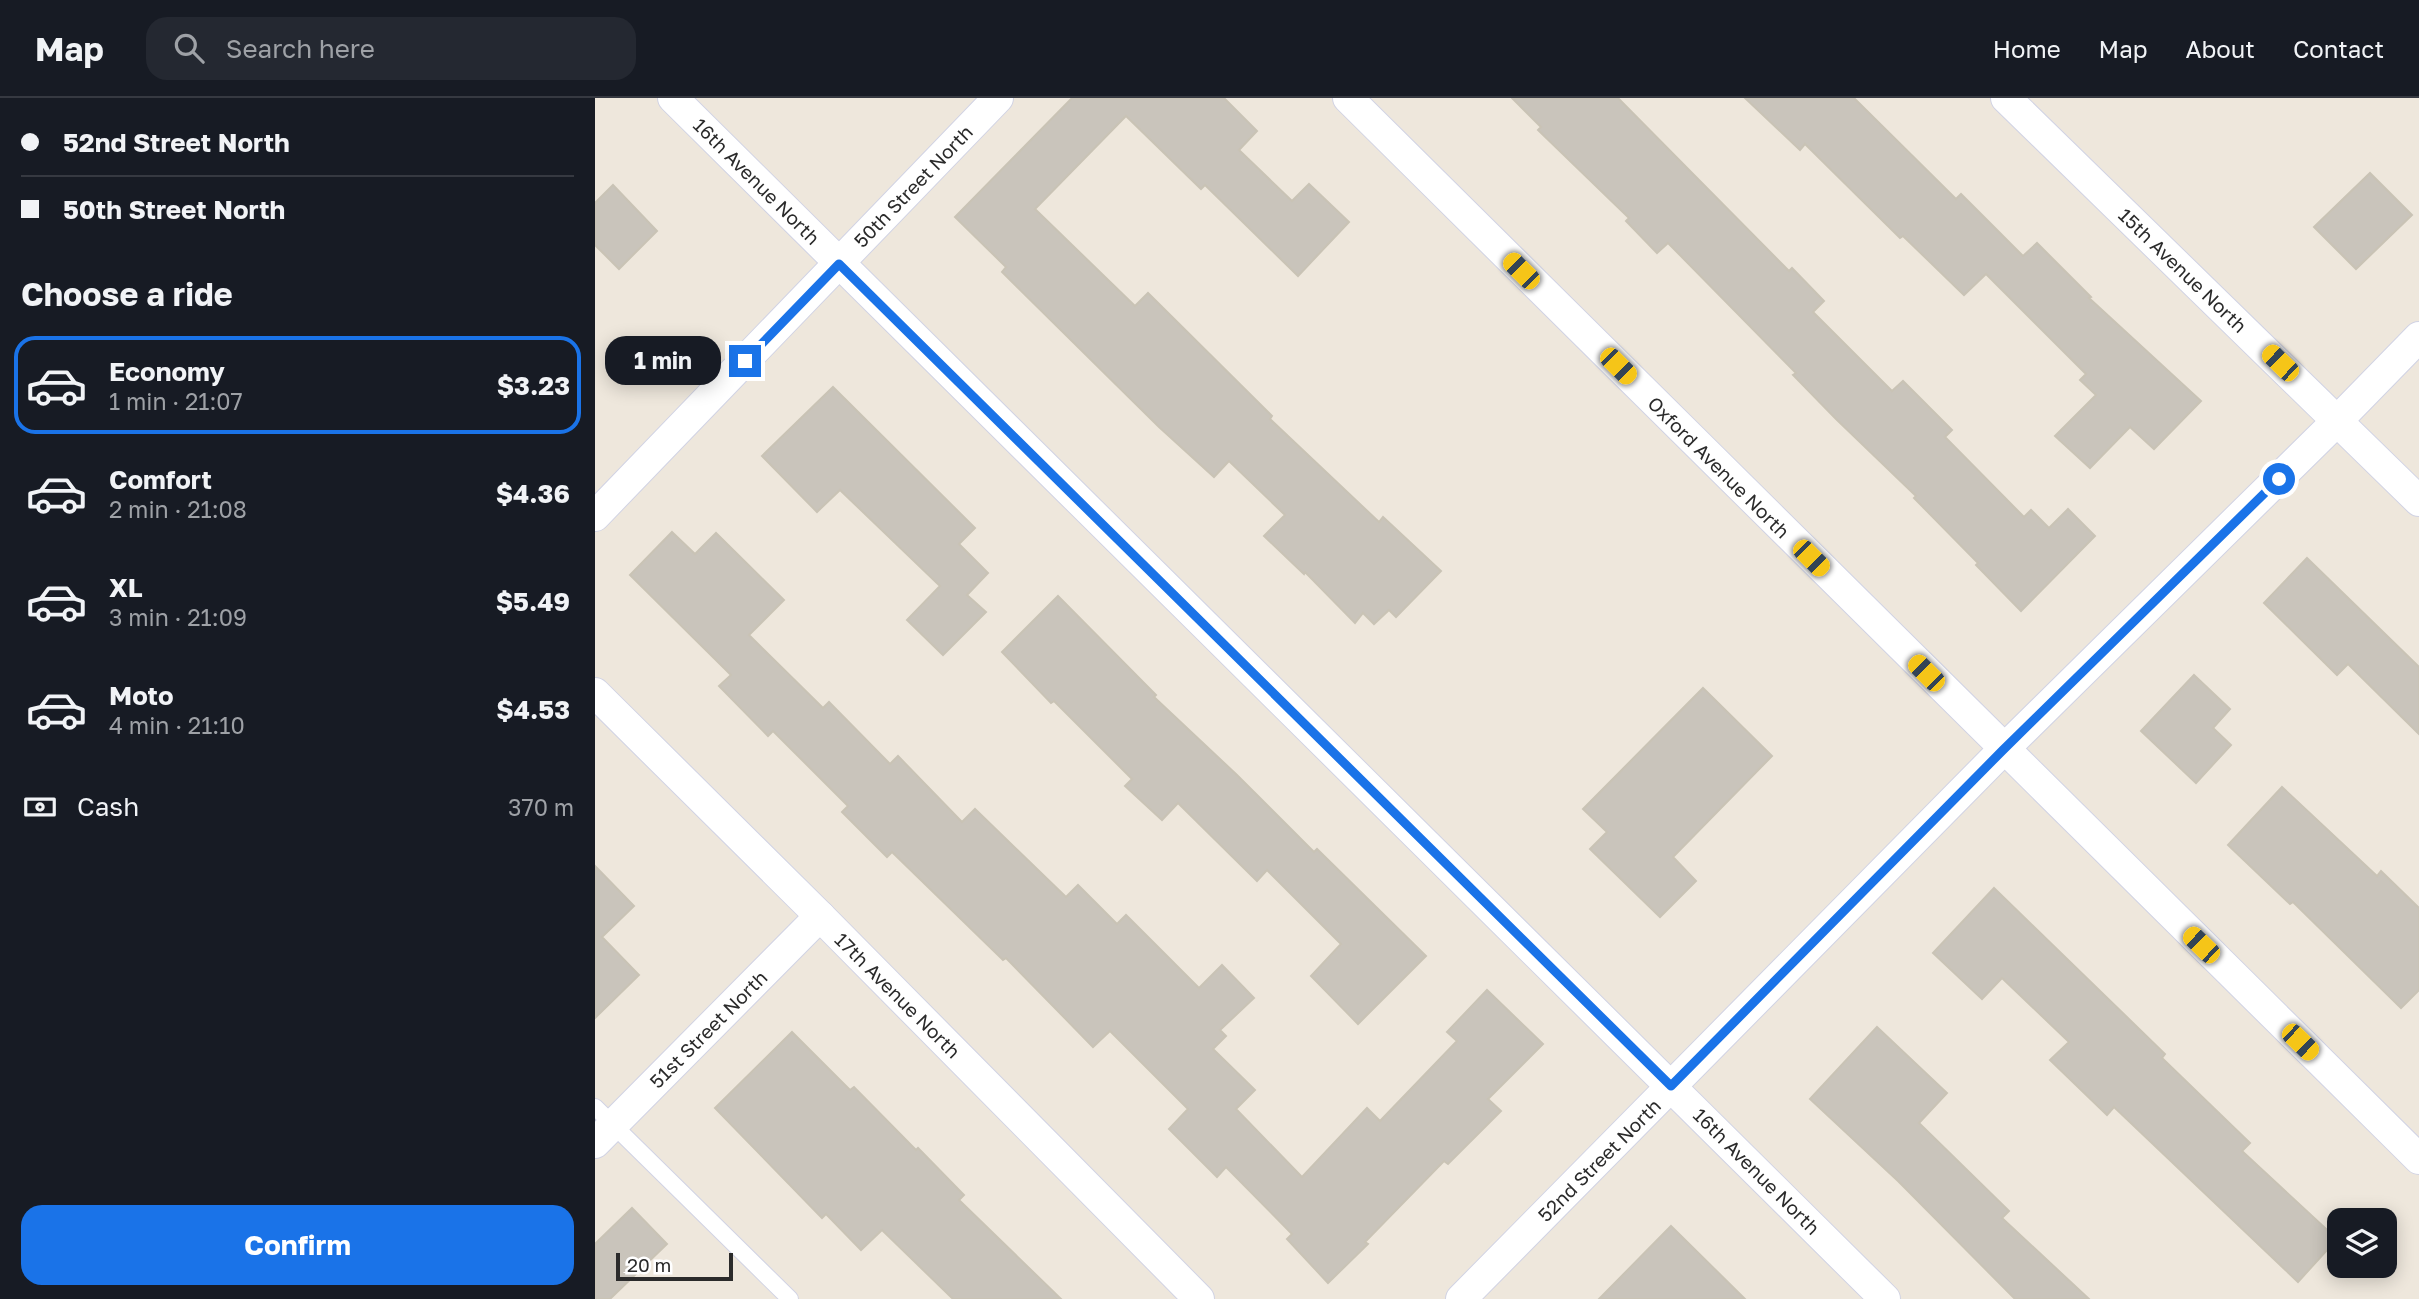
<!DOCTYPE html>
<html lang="en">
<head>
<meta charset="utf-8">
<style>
	body { margin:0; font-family:"Golos Text",sans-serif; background:#242831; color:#f1f3f6; height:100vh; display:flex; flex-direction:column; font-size:26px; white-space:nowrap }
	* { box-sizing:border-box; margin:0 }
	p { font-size:23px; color:#9ea1a6 }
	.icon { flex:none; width:38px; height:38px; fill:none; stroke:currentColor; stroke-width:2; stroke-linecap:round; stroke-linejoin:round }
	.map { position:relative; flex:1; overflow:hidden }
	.sheet { display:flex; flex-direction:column; background:#171b24; width:595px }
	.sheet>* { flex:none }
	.hud { display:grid; align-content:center; height:154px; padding:0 21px; background:#171b24 }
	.tools { position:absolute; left:1732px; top:1110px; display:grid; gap:14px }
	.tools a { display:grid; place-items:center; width:70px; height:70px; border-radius:14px; background:#171b24; box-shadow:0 4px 18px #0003; font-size:35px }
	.scale { position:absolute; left:21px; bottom:18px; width:117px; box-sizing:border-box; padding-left:7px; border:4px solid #2b2b2b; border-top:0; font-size:19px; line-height:24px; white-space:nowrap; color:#2b2b2b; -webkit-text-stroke:5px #fff; paint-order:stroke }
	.end { position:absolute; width:32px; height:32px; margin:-16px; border:9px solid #1a73e8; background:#fff; box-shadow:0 0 0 4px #fff }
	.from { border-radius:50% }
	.bubble { position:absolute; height:49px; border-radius:21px; background:#171b24; box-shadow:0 4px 18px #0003; font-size:23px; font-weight:700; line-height:49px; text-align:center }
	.car { position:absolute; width:21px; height:42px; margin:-21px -10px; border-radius:9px; box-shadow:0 0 5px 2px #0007; background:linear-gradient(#f5c518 24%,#345 0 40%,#f5c518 0 76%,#345 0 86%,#f5c518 0) }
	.hud b { display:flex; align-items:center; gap:24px; height:66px; font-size:26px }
	.hud b+b { border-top:2px solid #363941 }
	.hud i { width:18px; height:18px; background:#f1f3f6 }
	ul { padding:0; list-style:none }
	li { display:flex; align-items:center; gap:21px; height:98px; margin:0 14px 10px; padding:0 7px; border:4px solid transparent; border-radius:21px }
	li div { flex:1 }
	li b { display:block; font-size:26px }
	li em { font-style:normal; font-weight:700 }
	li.on { border-color:#1a73e8 }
	li>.icon { width:63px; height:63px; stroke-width:1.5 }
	h2 { padding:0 21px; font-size:32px; line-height:84px }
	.pay { display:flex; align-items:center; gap:18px; height:77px; padding:0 21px; font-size:26px }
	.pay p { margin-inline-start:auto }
	.button { display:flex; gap:14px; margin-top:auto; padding:14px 21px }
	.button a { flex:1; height:80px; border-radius:21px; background:#1a73e8; color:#fff; font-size:28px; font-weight:700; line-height:80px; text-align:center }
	header { display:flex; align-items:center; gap:42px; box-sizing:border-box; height:98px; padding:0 35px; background:#171b24; border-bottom:2px solid #363941 }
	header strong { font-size:33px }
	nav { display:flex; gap:38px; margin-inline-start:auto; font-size:24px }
	.search { width:490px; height:63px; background:#242831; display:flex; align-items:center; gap:18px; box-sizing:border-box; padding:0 24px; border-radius:21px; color:#9ea1a6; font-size:26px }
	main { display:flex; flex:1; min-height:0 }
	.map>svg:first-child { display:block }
	.building { fill:#c9c4bb; stroke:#c9c3b5; stroke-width:2 }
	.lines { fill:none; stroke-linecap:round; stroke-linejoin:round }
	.lane-casing { stroke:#d1d3e4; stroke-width:18 }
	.street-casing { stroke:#d1d3e4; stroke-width:32 }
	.lane { stroke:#fff; stroke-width:16 }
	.street { stroke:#fff; stroke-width:30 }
	.route { stroke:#1a73e8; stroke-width:9 }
	.labels { text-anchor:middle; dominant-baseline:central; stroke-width:6; stroke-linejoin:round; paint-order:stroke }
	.street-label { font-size:19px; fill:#2b2b2b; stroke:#fff }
</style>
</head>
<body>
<header>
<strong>Map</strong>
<div class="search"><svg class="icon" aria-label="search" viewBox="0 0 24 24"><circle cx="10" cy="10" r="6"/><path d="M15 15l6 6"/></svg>Search here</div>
<nav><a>Home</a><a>Map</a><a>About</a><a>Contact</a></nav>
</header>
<main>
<section class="sheet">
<div class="hud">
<b><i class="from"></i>52nd Street North</b>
<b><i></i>50th Street North</b>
</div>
<h2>Choose a ride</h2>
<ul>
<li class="on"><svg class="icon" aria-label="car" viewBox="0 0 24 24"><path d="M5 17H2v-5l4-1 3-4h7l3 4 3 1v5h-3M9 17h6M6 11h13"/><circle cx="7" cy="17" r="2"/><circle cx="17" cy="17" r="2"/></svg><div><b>Economy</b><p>1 min · 21:07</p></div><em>$3.23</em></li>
<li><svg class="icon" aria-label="car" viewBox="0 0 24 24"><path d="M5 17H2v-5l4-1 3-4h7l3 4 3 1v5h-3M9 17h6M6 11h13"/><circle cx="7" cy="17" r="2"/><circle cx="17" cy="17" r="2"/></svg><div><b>Comfort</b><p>2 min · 21:08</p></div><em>$4.36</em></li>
<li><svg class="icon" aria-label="car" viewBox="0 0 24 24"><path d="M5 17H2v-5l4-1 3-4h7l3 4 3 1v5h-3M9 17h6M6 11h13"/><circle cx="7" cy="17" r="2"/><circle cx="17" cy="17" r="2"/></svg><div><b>XL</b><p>3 min · 21:09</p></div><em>$5.49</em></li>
<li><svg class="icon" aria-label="car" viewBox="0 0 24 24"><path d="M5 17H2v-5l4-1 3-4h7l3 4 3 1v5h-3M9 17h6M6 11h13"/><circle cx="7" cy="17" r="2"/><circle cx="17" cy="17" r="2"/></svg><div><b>Moto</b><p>4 min · 21:10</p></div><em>$4.53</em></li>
</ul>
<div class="pay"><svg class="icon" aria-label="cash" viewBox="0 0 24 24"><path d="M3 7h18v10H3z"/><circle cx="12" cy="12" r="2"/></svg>Cash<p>370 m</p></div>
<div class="button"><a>Confirm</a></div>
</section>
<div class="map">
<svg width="1824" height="1201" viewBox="0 0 1824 1201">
	<rect width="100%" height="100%" fill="#eee7dc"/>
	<g class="building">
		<path d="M477 0H629L662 33 644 52 697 103 714 86 754 124 703 178 610 87 606 91 531 18 440 111 540 208 553 195 677 318 675 321 784 424 788 419 846 473 801 519 794 512 779 526 768 515 760 525 710 474 709 476 669 438 690 417 634 363 619 379 564 329 407 174 411 169 360 119Z"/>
		<path d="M917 0H1023L1194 173 1197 170 1229 203 1218 214 1297 293 1308 283 1357 332 1350 339 1429 419 1436 412 1454 430 1473 411 1500 438 1426 513 1381 467 1383 465 1319 400 1321 398 1241 321 1198 277 1201 275 1073 145 1062 155 1031 123 1034 120 943 32 946 29Z"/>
		<path d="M1150 0H1259L1361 101 1366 96 1428 158 1442 145 1496 199 1494 200 1606 303 1559 351 1535 329 1495 370 1460 338 1501 297 1485 282 1491 276 1391 176 1369 197 1308 138 1305 140 1210 46 1205 52Z"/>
		<path d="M1775 75 1817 117 1761 171 1719 129Z"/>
		<path d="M18 87 62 133 24 171 0 147V105Z"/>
		<path d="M238 289 380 430 364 446 393 475 372 497 391 514 348 557 312 522 345 488 245 392 222 414 167 358Z"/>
		<path d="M77 434 100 456 121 435 189 502 154 537 228 610 234 604 295 666 303 658 367 724 380 711 471 799 483 787 522 826 531 817 604 890 627 867 659 900 625 932 631 938 618 951 660 992 641 1011 707 1079 772 1010 785 1023 862 943 852 934 892 892 948 946 893 1001 906 1013 853 1066 849 1063 770 1144 773 1146 733 1185 692 1141 697 1136 631 1069 622 1079 574 1031 593 1011 515 933 498 949 411 860 408 862 297 754 292 759 247 714 253 708 178 633 173 638 124 588 136 577 35 477Z"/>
		<path d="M1712 460 1824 569V636L1753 566 1742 577 1669 505Z"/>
		<path d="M463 498 561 597 559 599 642 677 719 754 722 751 831 858 763 926 716 878 746 846 672 772 662 783 583 705 567 722 530 688 537 681 459 603 456 605 407 554Z"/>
		<path d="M1599 577 1635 611 1618 630 1636 647 1601 685 1546 633Z"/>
		<path d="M1108 590 1177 658 1078 759 1101 783 1065 819 995 751 1012 734 988 711Z"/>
		<path d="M1687 689 1782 778 1786 773 1824 810V892L1806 910 1698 804 1695 806 1633 747Z"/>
		<path d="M0 768 39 808 7 839 44 877 0 920Z"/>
		<path d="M1399 790 1570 956 1567 960 1655 1045 1647 1053 1742 1141 1703 1184 1519 1009 1512 1017 1455 962 1474 944 1407 880 1387 901 1338 855Z"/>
		<path d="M1282 929 1352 995 1324 1025 1414 1113 1407 1120 1494 1201H1420L1303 1083 1215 1001Z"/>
		<path d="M197 934 255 992 259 989 321 1052 323 1050 369 1097 364 1102 466 1201H358L287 1132 266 1152 231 1116 227 1120 120 1010Z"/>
		<path d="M37 1110 72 1146 15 1201H0V1146Z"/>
		<path d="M1076 1128 1150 1201H1004Z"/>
	</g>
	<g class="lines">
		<g class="lane-casing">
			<path id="lane" d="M0 1009 195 1201"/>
		</g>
		<g class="street-casing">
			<g id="street">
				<path d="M78 0 1290 1201"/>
				<path d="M753 0 1824 1061"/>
				<path d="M1411 0 1824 403"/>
				<path d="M0 418 403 0"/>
				<path d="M0 595 225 818 604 1201"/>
				<path d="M0 1045 225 818"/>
				<path d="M866 1201 1408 652 1743 322 1824 239"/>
			</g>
		</g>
		<use href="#lane" class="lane"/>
		<use href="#street" class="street"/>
	</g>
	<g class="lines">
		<path class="route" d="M150 263 244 166 1076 988 1408 652 1684 381"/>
	</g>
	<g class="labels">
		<g class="street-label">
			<text transform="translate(162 83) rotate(45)">16th Avenue North</text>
			<text transform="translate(318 88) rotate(-46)">50th Street North</text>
			<text transform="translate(1588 172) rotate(44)">15th Avenue North</text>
			<text transform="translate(1124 369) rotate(45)">Oxford Avenue North</text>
			<text transform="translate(303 897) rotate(45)">17th Avenue North</text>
			<text transform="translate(113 931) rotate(-45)">51st Street North</text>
			<text transform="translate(1004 1062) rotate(-45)">52nd Street North</text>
			<text transform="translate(1162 1073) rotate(45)">16th Avenue North</text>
		</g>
	</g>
</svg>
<div class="tools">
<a><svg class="icon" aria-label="layers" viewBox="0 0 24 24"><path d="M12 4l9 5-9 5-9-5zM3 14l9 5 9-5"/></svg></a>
</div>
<div class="scale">20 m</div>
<i class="end from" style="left:1684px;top:381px"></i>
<i class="end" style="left:150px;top:263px"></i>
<div class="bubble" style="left:10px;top:238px;width:116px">1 min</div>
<i class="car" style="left:926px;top:173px;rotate:315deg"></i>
<i class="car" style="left:1685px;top:265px;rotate:314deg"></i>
<i class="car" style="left:1023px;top:268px;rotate:135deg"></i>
<i class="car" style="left:1216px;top:460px;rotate:135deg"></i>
<i class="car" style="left:1331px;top:575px;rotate:315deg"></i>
<i class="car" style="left:1606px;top:847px;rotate:314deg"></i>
<i class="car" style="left:1705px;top:944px;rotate:134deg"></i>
</div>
</main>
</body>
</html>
